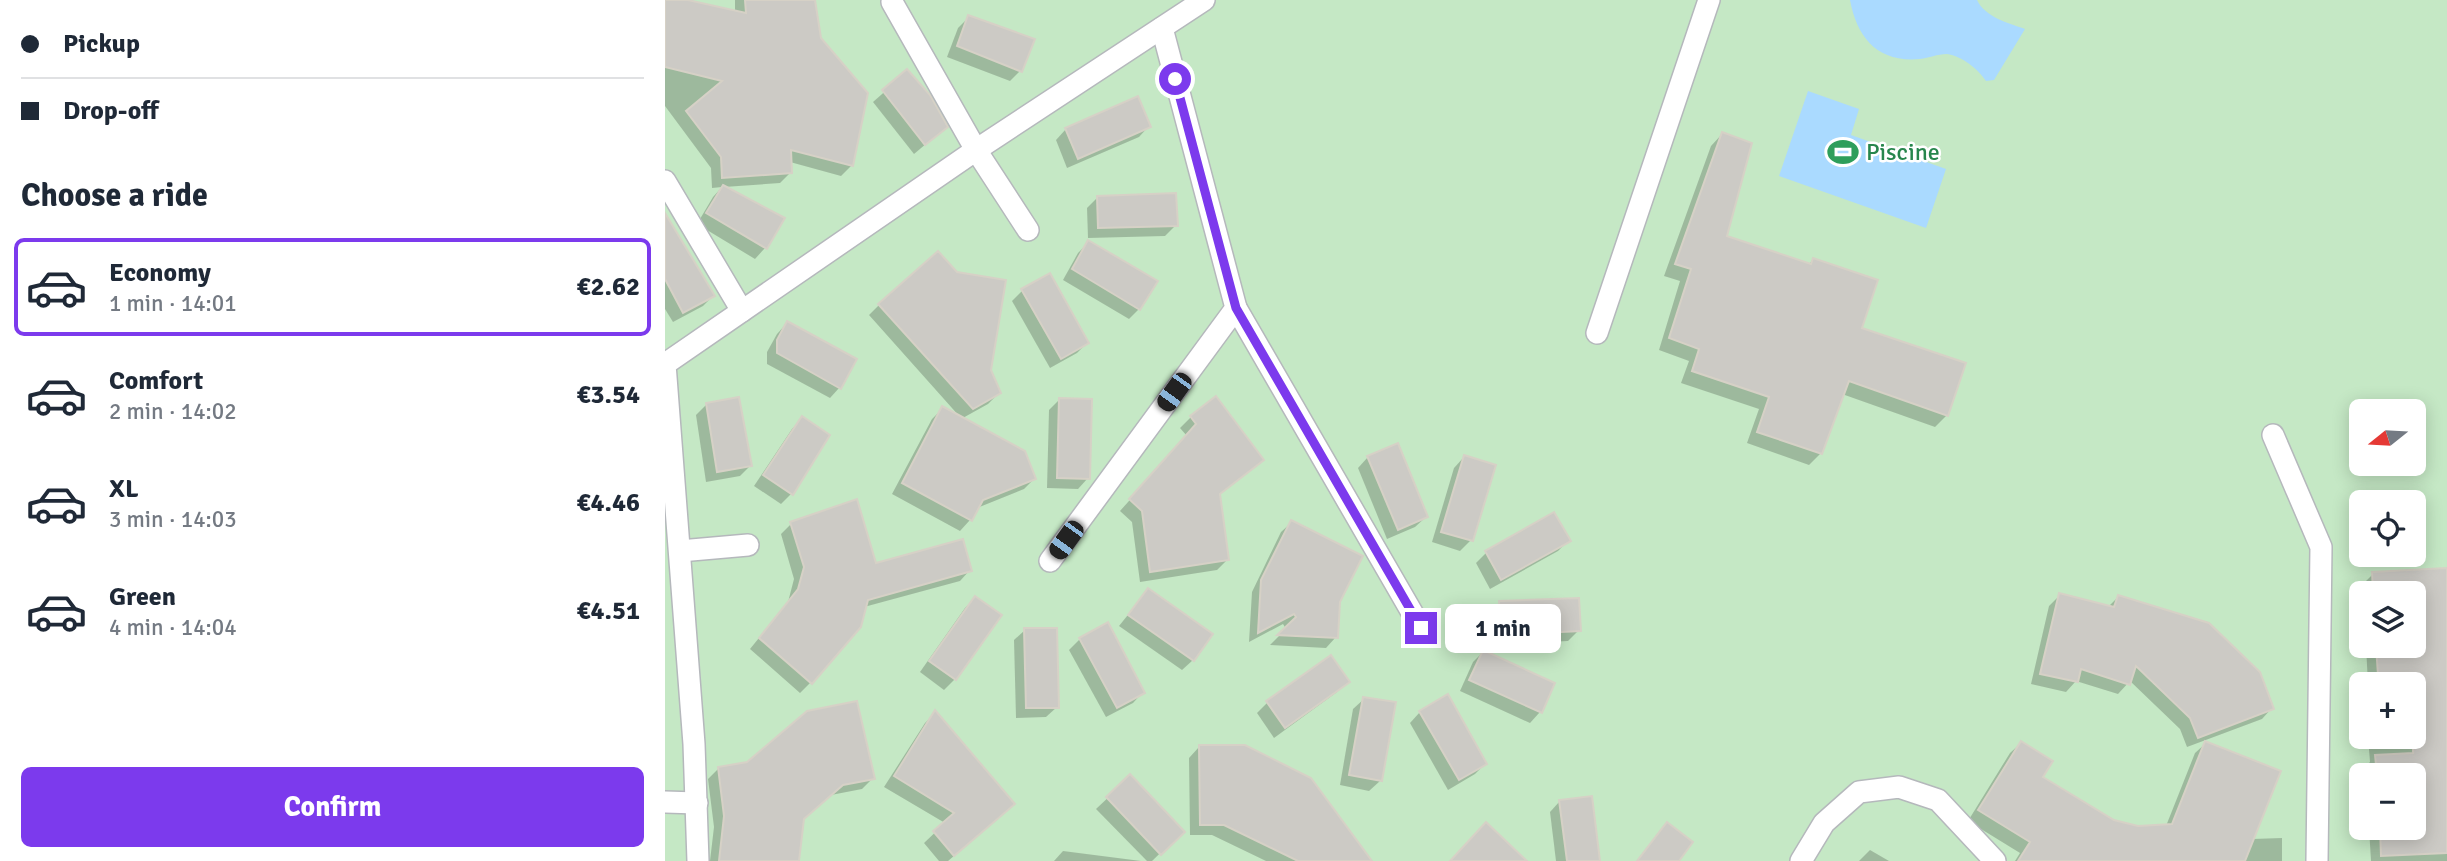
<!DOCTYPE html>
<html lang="en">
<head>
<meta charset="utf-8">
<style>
	body { margin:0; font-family:Signika,sans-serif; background:#f6f6f7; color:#1f2937; height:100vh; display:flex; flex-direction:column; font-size:26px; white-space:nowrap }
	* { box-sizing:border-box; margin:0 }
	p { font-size:23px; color:#747a83 }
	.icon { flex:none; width:38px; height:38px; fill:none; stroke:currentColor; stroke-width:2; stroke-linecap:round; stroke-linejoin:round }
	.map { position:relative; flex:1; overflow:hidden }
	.side { display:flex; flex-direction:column; background:#fff; width:665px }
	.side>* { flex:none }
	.top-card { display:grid; align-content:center; height:154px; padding:0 21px; background:#fff }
	.needle { width:46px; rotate:252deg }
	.tools { position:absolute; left:1684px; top:399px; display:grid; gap:14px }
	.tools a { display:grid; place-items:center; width:77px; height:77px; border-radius:10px; background:#fff; box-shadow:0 4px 18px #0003; font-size:35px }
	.end { position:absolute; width:32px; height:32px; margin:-16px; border:9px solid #7c3aed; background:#fff; box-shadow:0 0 0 4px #fff }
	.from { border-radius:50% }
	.bubble { position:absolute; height:49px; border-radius:10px; background:#fff; box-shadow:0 4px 18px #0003; font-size:23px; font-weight:700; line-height:49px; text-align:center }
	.car { position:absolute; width:21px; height:42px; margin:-21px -10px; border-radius:9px; box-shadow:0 0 5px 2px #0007; background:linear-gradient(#222 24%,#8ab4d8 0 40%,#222 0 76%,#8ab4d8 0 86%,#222 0) }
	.top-card b { display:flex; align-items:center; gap:24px; height:66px; font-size:26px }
	.top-card b+b { border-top:2px solid #e0e1e3 }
	.top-card i { width:18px; height:18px; background:#1f2937 }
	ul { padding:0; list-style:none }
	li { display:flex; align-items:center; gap:21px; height:98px; margin:0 14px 10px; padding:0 7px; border:4px solid transparent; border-radius:10px }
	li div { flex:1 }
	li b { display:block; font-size:26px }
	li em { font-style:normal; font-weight:700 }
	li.current { border-color:#7c3aed }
	li>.icon { width:63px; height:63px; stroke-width:1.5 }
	h2 { padding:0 21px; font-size:32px; line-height:84px }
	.primary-button { display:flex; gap:14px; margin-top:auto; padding:14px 21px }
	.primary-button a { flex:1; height:80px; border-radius:10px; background:#7c3aed; color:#fff; font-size:28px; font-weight:700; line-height:80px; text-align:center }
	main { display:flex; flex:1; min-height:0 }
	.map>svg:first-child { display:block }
	.green { fill:#c5e8c5; fill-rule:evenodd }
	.water { fill:#aadaff }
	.shadow { fill:#0003 }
	.building { fill:#cccac5; stroke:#d6d1c6; stroke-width:2 }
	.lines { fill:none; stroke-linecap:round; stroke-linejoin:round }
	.lane-casing { stroke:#b5b8bc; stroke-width:24 }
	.lane { stroke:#fff; stroke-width:21 }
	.route { stroke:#7c3aed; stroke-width:9 }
	.labels { text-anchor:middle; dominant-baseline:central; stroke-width:5; stroke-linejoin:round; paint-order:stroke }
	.leisure-label { font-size:24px; fill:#27864d; stroke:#fff; text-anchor:start }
</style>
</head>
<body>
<main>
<section class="side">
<div class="top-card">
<b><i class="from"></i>Pickup</b>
<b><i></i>Drop-off</b>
</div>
<h2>Choose a ride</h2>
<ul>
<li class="current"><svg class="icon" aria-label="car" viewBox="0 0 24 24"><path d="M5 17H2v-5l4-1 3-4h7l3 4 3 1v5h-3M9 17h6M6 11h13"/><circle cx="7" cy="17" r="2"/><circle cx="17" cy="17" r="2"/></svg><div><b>Economy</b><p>1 min · 14:01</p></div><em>€2.62</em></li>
<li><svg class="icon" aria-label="car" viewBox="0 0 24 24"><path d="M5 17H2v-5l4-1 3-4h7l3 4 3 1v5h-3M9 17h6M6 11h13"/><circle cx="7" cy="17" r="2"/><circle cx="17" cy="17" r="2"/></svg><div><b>Comfort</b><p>2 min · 14:02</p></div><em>€3.54</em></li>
<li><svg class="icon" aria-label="car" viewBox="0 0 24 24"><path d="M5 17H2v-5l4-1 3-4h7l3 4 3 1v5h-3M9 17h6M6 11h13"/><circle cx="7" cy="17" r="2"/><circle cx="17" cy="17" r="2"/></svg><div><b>XL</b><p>3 min · 14:03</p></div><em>€4.46</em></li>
<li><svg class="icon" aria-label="car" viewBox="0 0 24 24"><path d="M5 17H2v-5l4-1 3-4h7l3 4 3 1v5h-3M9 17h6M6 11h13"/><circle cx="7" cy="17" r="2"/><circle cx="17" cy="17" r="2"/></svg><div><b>Green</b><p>4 min · 14:04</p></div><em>€4.51</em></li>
</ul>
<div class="primary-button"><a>Confirm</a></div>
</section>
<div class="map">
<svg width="1782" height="861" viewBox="0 0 1782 861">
	<rect width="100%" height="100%" fill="#f1efe8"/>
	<path class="green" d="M0 0H1782V861H0ZM1696 411H1748V464H1696ZM1696 502H1748V555H1696ZM1696 593H1748V646H1696ZM1696 684H1748V737H1696ZM1696 775H1748V828H1696Z"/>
	<g class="water">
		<path d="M1185 0H1312C1320 17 1343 23 1360 29L1329 80 1321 81C1313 69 1297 56 1282 54 1272 54 1264 58 1255 59 1213 63 1192 38 1185 0Z"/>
		<path d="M1143 91 1194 109 1186 135 1281 169 1261 228 1114 176Z"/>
	</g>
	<g class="shadow">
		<path d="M3 0H15L70 13V0H149L154 38 187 165 176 176 125 162V173L115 183 59 187 118 219 100 248 90 259 32 224 48 197 57 187 47 188 46 168 0 106V3Z"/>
		<path d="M304 17 355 71 345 81 282 57 293 28Z"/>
		<path d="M242 72 281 127 249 154 208 102Z"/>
		<path d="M484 126 474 137 402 168 391 140 401 129Z"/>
		<path d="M1057 134 1060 237 1143 265 1148 260 1195 329 1282 415 1270 427 1177 394 1156 453 1144 465 1082 443 1094 409 1016 383 1024 361 994 350 1015 281 999 276 1046 146Z"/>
		<path d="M433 197 511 225 500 236 423 238 422 208Z"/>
		<path d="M424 242 474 309 464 319 398 280 413 253Z"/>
		<path d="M0 245 48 296 38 306 8 322 0 309Z"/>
		<path d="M291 274 334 393 323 404 296 419 369 479 359 489 312 508 305 520 295 531 227 494 267 419 278 408 295 417 204 315 214 305Z"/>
		<path d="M357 291 422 343 412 353 385 368 347 301Z"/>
		<path d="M122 323 175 387 165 398 102 364V352L112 334Z"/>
		<path d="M394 400 423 478 413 489 382 488 384 410Z"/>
		<path d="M42 404 85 466 75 476 41 482 31 415Z"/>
		<path d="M526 417 597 460 553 495 562 560 552 570 475 582 467 522 455 511 522 436 515 428Z"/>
		<path d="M138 418 163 435 126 494 116 504 89 486 127 429Z"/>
		<path d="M703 457 761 517 750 527 722 539 693 468Z"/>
		<path d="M799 457 829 466 806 540 795 551 767 542 789 468Z"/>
		<path d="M627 522 673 601 671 637 661 648 605 645 621 629 618 624 584 642 587 592 616 532Z"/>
		<path d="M126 524 210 565 305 570 295 581 199 607 146 682 135 693 85 649 123 602 129 579 116 534Z"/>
		<path d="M904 540 893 551 825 589 811 563 821 553Z"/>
		<path d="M1782 570V861H1706L1704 828H1748V775H1700V767L1705 762 1703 737H1748V684H1703L1701 646H1748V593H1697V585L1708 574Z"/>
		<path d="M483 590 528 660 517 670 454 626Z"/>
		<path d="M1395 595 1443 607 1453 597 1607 708 1597 719 1522 747 1515 729 1465 681 1453 694 1411 681 1401 692 1366 684 1384 606Z"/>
		<path d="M310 598 290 679 279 690 255 672 300 608Z"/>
		<path d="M835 603 914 630 903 641 826 645 825 614Z"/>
		<path d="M360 630 392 707 381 717 351 718 349 640Z"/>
		<path d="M415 639 478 692 468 703 441 717 404 650Z"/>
		<path d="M818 652 888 684 875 712 865 723 795 691 808 662Z"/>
		<path d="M683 681 672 692 609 738 592 713 602 703Z"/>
		<path d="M699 699 715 781 704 791 675 785 688 709Z"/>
		<path d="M755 712 820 764 810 774 783 790 745 723Z"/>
		<path d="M270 713 337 815 283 861H274L259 843 280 823 219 787 260 723Z"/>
		<path d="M1356 743 1376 777 1448 822 1473 827 1501 826 1530 753 1541 743 1587 839 1617 838V861H1350L1355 853 1303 821 1345 753Z"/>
		<path d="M534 747 694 861H601L547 835H525L524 758Z"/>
		<path d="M54 768 208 778 197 789 166 795 137 820 132 861H45L49 827 43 779Z"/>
		<path d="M465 777 517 832 487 861H482L431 809Z"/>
		<path d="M895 801 933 861H891L885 812Z"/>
		<path d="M1205 850 1224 861H1194Z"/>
		<path d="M398 851 476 861H389Z"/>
	</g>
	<g class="building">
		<path d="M0 0H23L81 13 80 0H150L156 38 203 93 188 166 126 150 127 173 57 178 56 157 21 111 57 81 0 67Z"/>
		<path d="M303 15 370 39 357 72 292 46Z"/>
		<path d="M242 69 265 95 283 127 260 145 217 90Z"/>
		<path d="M473 96 486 127 413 159 400 128Z"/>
		<path d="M1057 132 1087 143 1062 236 1146 264 1148 258 1213 280 1197 328 1301 363 1283 416 1184 381 1157 454 1092 432 1104 397 1027 371 1034 349 1004 338 1026 269 1010 264Z"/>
		<path d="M58 185 120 218 102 249 41 213Z"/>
		<path d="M511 193 513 226 433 228 432 196Z"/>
		<path d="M0 213 50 296 18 313 0 279Z"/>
		<path d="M423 240 493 281 475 310 407 269Z"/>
		<path d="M273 251 292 272 341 280 326 370 336 393 308 409 213 304Z"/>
		<path d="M385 273 424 343 396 359 356 289Z"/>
		<path d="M122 321 192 359 176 389 112 353V340Z"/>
		<path d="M551 396 599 460 555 494 564 560 485 572 477 511 464 499 531 424 525 416Z"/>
		<path d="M74 397 87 466 52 472 41 403Z"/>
		<path d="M394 398 427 399 425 479 392 478Z"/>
		<path d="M277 406 360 451 371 479 318 500 307 521 237 483Z"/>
		<path d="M137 416 165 435 128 495 98 475Z"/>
		<path d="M733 443 763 517 733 530 702 456Z"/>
		<path d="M799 455 831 465 808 541 776 532Z"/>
		<path d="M192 499 211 563 298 539 307 571 203 600 196 627 147 684 94 638 133 589 139 567 125 522Z"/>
		<path d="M889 512 906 541 836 580 820 551Z"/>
		<path d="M626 520 698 556 675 602 673 638 612 635 631 617 629 614 593 633 596 580Z"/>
		<path d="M1782 568V853L1716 856 1715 828H1748V775H1712L1710 755 1748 753V673L1713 675 1711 646H1748V593H1708L1707 572Z"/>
		<path d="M483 588 548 634 529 661 463 615Z"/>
		<path d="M1394 593 1449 607 1453 595 1544 623 1595 672 1609 709 1533 738 1525 718 1471 666 1465 685 1416 669 1413 682 1375 674Z"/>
		<path d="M310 596 337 615 291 680 264 661Z"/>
		<path d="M914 598 916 631 836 635 834 601Z"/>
		<path d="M443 622 480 693 452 708 414 638Z"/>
		<path d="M359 628H392L394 708H361Z"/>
		<path d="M818 650 890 683 877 713 804 680Z"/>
		<path d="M666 655 685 682 620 728 601 701Z"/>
		<path d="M783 694 822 764 794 780 754 711Z"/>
		<path d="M698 697 731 702 717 781 684 775Z"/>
		<path d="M192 701 210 779 178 785 139 819 134 861H54L59 816 53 767 82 762 142 711Z"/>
		<path d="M270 710 350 804 289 856 268 831 289 813 229 776Z"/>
		<path d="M1356 741 1388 761 1378 777 1449 820 1473 826 1507 824 1540 741 1616 771 1580 861H1353L1365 842 1313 810Z"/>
		<path d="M534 745H580L646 778 707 861H633L559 825H535Z"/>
		<path d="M465 774 520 832 496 855 441 797Z"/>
		<path d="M927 796 935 861H902L894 800Z"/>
		<path d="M821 822 862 861H785Z"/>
		<path d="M1002 822 1028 842 1014 861H972Z"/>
	</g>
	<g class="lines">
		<g class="lane-casing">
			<g id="lane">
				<path d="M227 2 311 150 363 230"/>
				<path d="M0 181 77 311"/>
				<path d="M571 308 756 628"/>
				<path d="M932 333 1044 0"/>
				<path d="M1608 435 1656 547 1652 861"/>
				<path d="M15 551 83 545"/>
				<path d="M385 561 571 308 497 28"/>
				<path d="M0 802 32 803"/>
				<path d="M33 861 29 744 0 364 311 150 539 0"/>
				<path d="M1136 861 1159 823 1194 792 1234 787 1273 800 1330 861"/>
			</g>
		</g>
		<use href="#lane" class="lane"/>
	</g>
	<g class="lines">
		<path class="route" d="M510 79 571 308 756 628"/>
	</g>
	<defs>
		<g id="stadium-bare" transform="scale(2.415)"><path d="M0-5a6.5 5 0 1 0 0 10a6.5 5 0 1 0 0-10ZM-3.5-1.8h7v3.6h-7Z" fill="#2e9e5b" stroke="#fff" stroke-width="2.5" paint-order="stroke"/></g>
	</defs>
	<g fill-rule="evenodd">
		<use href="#stadium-bare" x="1178" y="152"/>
	</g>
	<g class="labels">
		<g class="leisure-label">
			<text x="1201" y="152">Piscine</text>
		</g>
	</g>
</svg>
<div class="tools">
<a><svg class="needle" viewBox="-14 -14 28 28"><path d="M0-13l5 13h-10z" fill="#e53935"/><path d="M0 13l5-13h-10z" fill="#747a83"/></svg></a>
<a><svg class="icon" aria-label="locate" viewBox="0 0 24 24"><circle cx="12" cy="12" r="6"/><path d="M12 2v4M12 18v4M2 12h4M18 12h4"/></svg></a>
<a><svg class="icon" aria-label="layers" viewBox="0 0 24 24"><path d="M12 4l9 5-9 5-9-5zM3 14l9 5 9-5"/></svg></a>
<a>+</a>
<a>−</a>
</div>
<i class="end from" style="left:510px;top:79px"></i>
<i class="end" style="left:756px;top:628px"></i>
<div class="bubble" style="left:780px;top:604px;width:116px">1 min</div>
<i class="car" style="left:509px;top:392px;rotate:216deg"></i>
<i class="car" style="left:401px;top:540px;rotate:216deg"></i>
</div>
</main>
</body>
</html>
